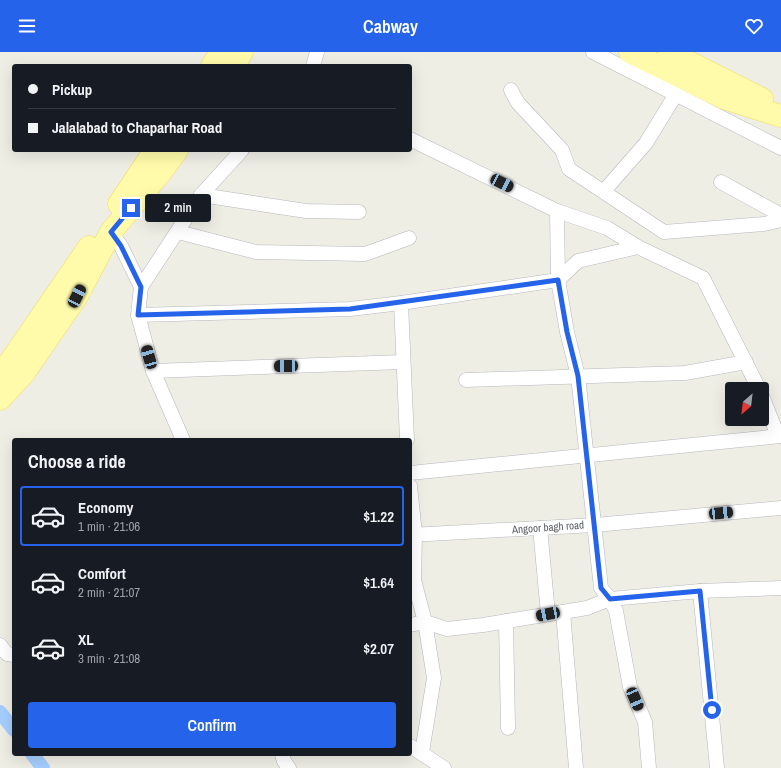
<!DOCTYPE html>
<html lang="en">
<head>
<meta charset="utf-8">
<style>
	body { margin:0; font-family:"Archivo Narrow",sans-serif; background:#242831; color:#f1f3f6; height:100vh; display:flex; flex-direction:column; font-size:15px; white-space:nowrap }
	* { box-sizing:border-box; margin:0 }
	p { font-size:13px; color:#9ea1a6 }
	.icon { flex:none; width:22px; height:22px; fill:none; stroke:currentColor; stroke-width:2; stroke-linecap:round; stroke-linejoin:round }
	.map { position:relative; flex:1; overflow:hidden }
	.panel { position:absolute; left:12px; top:386px; width:400px; height:318px; display:flex; flex-direction:column; background:#171b24; border-radius:4px; box-shadow:0 4px 16px #0002 }
	.panel>* { flex:none }
	.top-card { position:absolute; left:12px; top:12px; width:400px; height:88px; border-radius:4px; box-shadow:0 4px 16px #0002; display:grid; align-content:center; height:88px; padding:0 16px; background:#171b24 }
	.needle { width:26px; rotate:208deg }
	.tools { position:absolute; left:725px; top:330px; display:grid; gap:8px }
	.tools a { display:grid; place-items:center; width:44px; height:44px; border-radius:4px; background:#171b24; box-shadow:0 4px 16px #0002; font-size:20px }
	.end { position:absolute; width:18px; height:18px; margin:-9px; border:5px solid #2563eb; background:#fff; box-shadow:0 0 0 2px #fff }
	.from { border-radius:50% }
	.bubble { position:absolute; height:28px; border-radius:4px; background:#171b24; box-shadow:0 4px 16px #0002; font-size:13px; font-weight:600; line-height:28px; text-align:center }
	.car { position:absolute; width:12px; height:24px; margin:-12px -6px; border-radius:5px; box-shadow:0 0 3px 1px #0007; background:linear-gradient(#222 24%,#8ab4d8 0 40%,#222 0 76%,#8ab4d8 0 86%,#222 0) }
	.top-card b { display:flex; align-items:center; gap:14px; height:38px; font-size:15px }
	.top-card b+b { border-top:1px solid #363941 }
	.top-card i { width:10px; height:10px; background:#f1f3f6 }
	ul { padding:0; list-style:none }
	li { display:flex; align-items:center; gap:12px; height:60px; margin:0 8px 6px; padding:0 8px; border:2px solid transparent; border-radius:4px }
	li div { flex:1 }
	li b { display:block; font-size:15px }
	li em { font-style:normal; font-weight:600 }
	li.active { border-color:#2563eb }
	li>.icon { width:36px; height:36px; stroke-width:1.5 }
	h2 { padding:0 16px; font-size:18px; line-height:48px }
	.button { display:flex; gap:8px; margin-top:auto; padding:8px 16px }
	.button a { flex:1; height:46px; border-radius:4px; background:#2563eb; color:#fff; font-size:16px; font-weight:600; line-height:46px; text-align:center }
	header { display:flex; justify-content:space-between; align-items:center; height:52px; padding:0 16px; background:#2563eb; color:#fff; font-size:18px; font-weight:600 }
	.map>svg:first-child { display:block }
	.lines { fill:none; stroke-linecap:round; stroke-linejoin:round }
	.canal { stroke:#a5ceff; stroke-width:14 }
	.street-casing { stroke:#b5b7bc; stroke-width:15 }
	.primary-casing { stroke:#f5db58; stroke-width:23 }
	.street { stroke:#fff; stroke-width:14 }
	.primary { stroke:#fffbaa; stroke-width:22 }
	.route { stroke:#2563eb; stroke-width:5 }
	.labels { text-anchor:middle; dominant-baseline:central; stroke-width:3; stroke-linejoin:round; paint-order:stroke }
	.street-label { font-size:11px; fill:#5d6066; stroke:#fff }
</style>
</head>
<body>
<header><svg class="icon" aria-label="menu" viewBox="0 0 24 24"><path d="M4 6h16M4 12h16M4 18h16"/></svg>Cabway<svg class="icon" aria-label="heart" viewBox="0 0 24 24"><path d="M12 20l-8-8c-3-5 5-10 8-4 3-6 11-1 8 4z"/></svg></header>
<div class="map">
<svg width="781" height="716" viewBox="0 0 781 716">
	<rect width="100%" height="100%" fill="#efeee5"/>
	<g class="lines">
		<g class="canal">
			<path d="M0 660 14 678"/>
			<path d="M32 702 43 716"/>
		</g>
		<g class="street-casing">
			<g id="street">
				<path d="M593 0 781 96"/>
				<path d="M313 14 317 0"/>
				<path d="M511 38 518 51 562 98 569 117 664 180 764 172 781 168"/>
				<path d="M410 87 557 159 607 176 638 195 703 226 759 337"/>
				<path d="M721 130 781 163"/>
				<path d="M604 139 646 91 676 42"/>
				<path d="M201 143 306 159 359 160"/>
				<path d="M557 159 558 228 567 280 578 324 601 536 610 547 616 559 630 635 645 670 649 716"/>
				<path d="M111 180 121 194 141 235 138 263 153 319 183 388"/>
				<path d="M178 180 256 200 365 202 409 186"/>
				<path d="M141 235 201 143 242 98"/>
				<path d="M401 251 407 388"/>
				<path d="M138 263 350 257 401 251 558 228 578 209 638 195"/>
				<path d="M153 319 403 310"/>
				<path d="M466 328 685 321 746 310"/>
				<path d="M762 344 778 384"/>
				<path d="M410 421 781 384"/>
				<path d="M410 434 415 482 414 528 425 570 434 626 422 700"/>
				<path d="M540 476 548 562"/>
				<path d="M410 483 595 473 781 456"/>
				<path d="M700 539 717 716"/>
				<path d="M563 560 576 716"/>
				<path d="M506 569 508 676"/>
				<path d="M410 573 425 570 447 577 483 573 587 556 610 547 700 539 781 536"/>
				<path d="M0 593 7 602 14 603"/>
				<path d="M410 694 444 716"/>
				<path d="M282 702 284 709 289 716"/>
			</g>
		</g>
		<g class="primary-casing">
			<g id="primary">
				<path d="M630 0 724 46 781 64"/>
				<path d="M669 0 762 47"/>
				<path d="M212 14 221 0"/>
				<path d="M233 14 242 0"/>
				<path d="M119 152 155 98"/>
				<path d="M0 321 10 310 89 195"/>
				<path d="M0 347 24 321 77 244 111 180 161 120 177 98"/>
			</g>
		</g>
		<use href="#street" class="street"/>
		<use href="#primary" class="primary"/>
	</g>
	<g class="lines">
		<path class="route" d="M131 156 111 180 121 194 141 235 138 263 350 257 558 228 567 280 578 324 601 536 610 547 700 539 712 658"/>
	</g>
	<g class="labels">
		<g class="street-label">
			<text transform="translate(548 475) rotate(-4)">Angoor bagh road</text>
		</g>
	</g>
</svg>
<div class="tools">
<a><svg class="needle" viewBox="-14 -14 28 28"><path d="M0-13l5 13h-10z" fill="#e53935"/><path d="M0 13l5-13h-10z" fill="#9ea1a6"/></svg></a>
</div>
<i class="end from" style="left:712px;top:658px"></i>
<i class="end" style="left:131px;top:156px"></i>
<div class="bubble" style="left:145px;top:142px;width:66px">2 min</div>
<i class="car" style="left:502px;top:131px;rotate:116deg"></i>
<i class="car" style="left:77px;top:244px;rotate:27deg"></i>
<i class="car" style="left:149px;top:305px;rotate:344deg"></i>
<i class="car" style="left:286px;top:314px;rotate:269deg"></i>
<i class="car" style="left:721px;top:461px;rotate:85deg"></i>
<i class="car" style="left:548px;top:562px;rotate:259deg"></i>
<i class="car" style="left:635px;top:647px;rotate:157deg"></i>
<div class="top-card">
<b><i class="from"></i>Pickup</b>
<b><i></i>Jalalabad to Chaparhar Road</b>
</div>
<section class="panel">
<h2>Choose a ride</h2>
<ul>
<li class="active"><svg class="icon" aria-label="car" viewBox="0 0 24 24"><path d="M5 17H2v-5l4-1 3-4h7l3 4 3 1v5h-3M9 17h6M6 11h13"/><circle cx="7" cy="17" r="2"/><circle cx="17" cy="17" r="2"/></svg><div><b>Economy</b><p>1 min · 21:06</p></div><em>$1.22</em></li>
<li><svg class="icon" aria-label="car" viewBox="0 0 24 24"><path d="M5 17H2v-5l4-1 3-4h7l3 4 3 1v5h-3M9 17h6M6 11h13"/><circle cx="7" cy="17" r="2"/><circle cx="17" cy="17" r="2"/></svg><div><b>Comfort</b><p>2 min · 21:07</p></div><em>$1.64</em></li>
<li><svg class="icon" aria-label="car" viewBox="0 0 24 24"><path d="M5 17H2v-5l4-1 3-4h7l3 4 3 1v5h-3M9 17h6M6 11h13"/><circle cx="7" cy="17" r="2"/><circle cx="17" cy="17" r="2"/></svg><div><b>XL</b><p>3 min · 21:08</p></div><em>$2.07</em></li>
</ul>
<div class="button"><a>Confirm</a></div>
</section>
</div>
</body>
</html>
